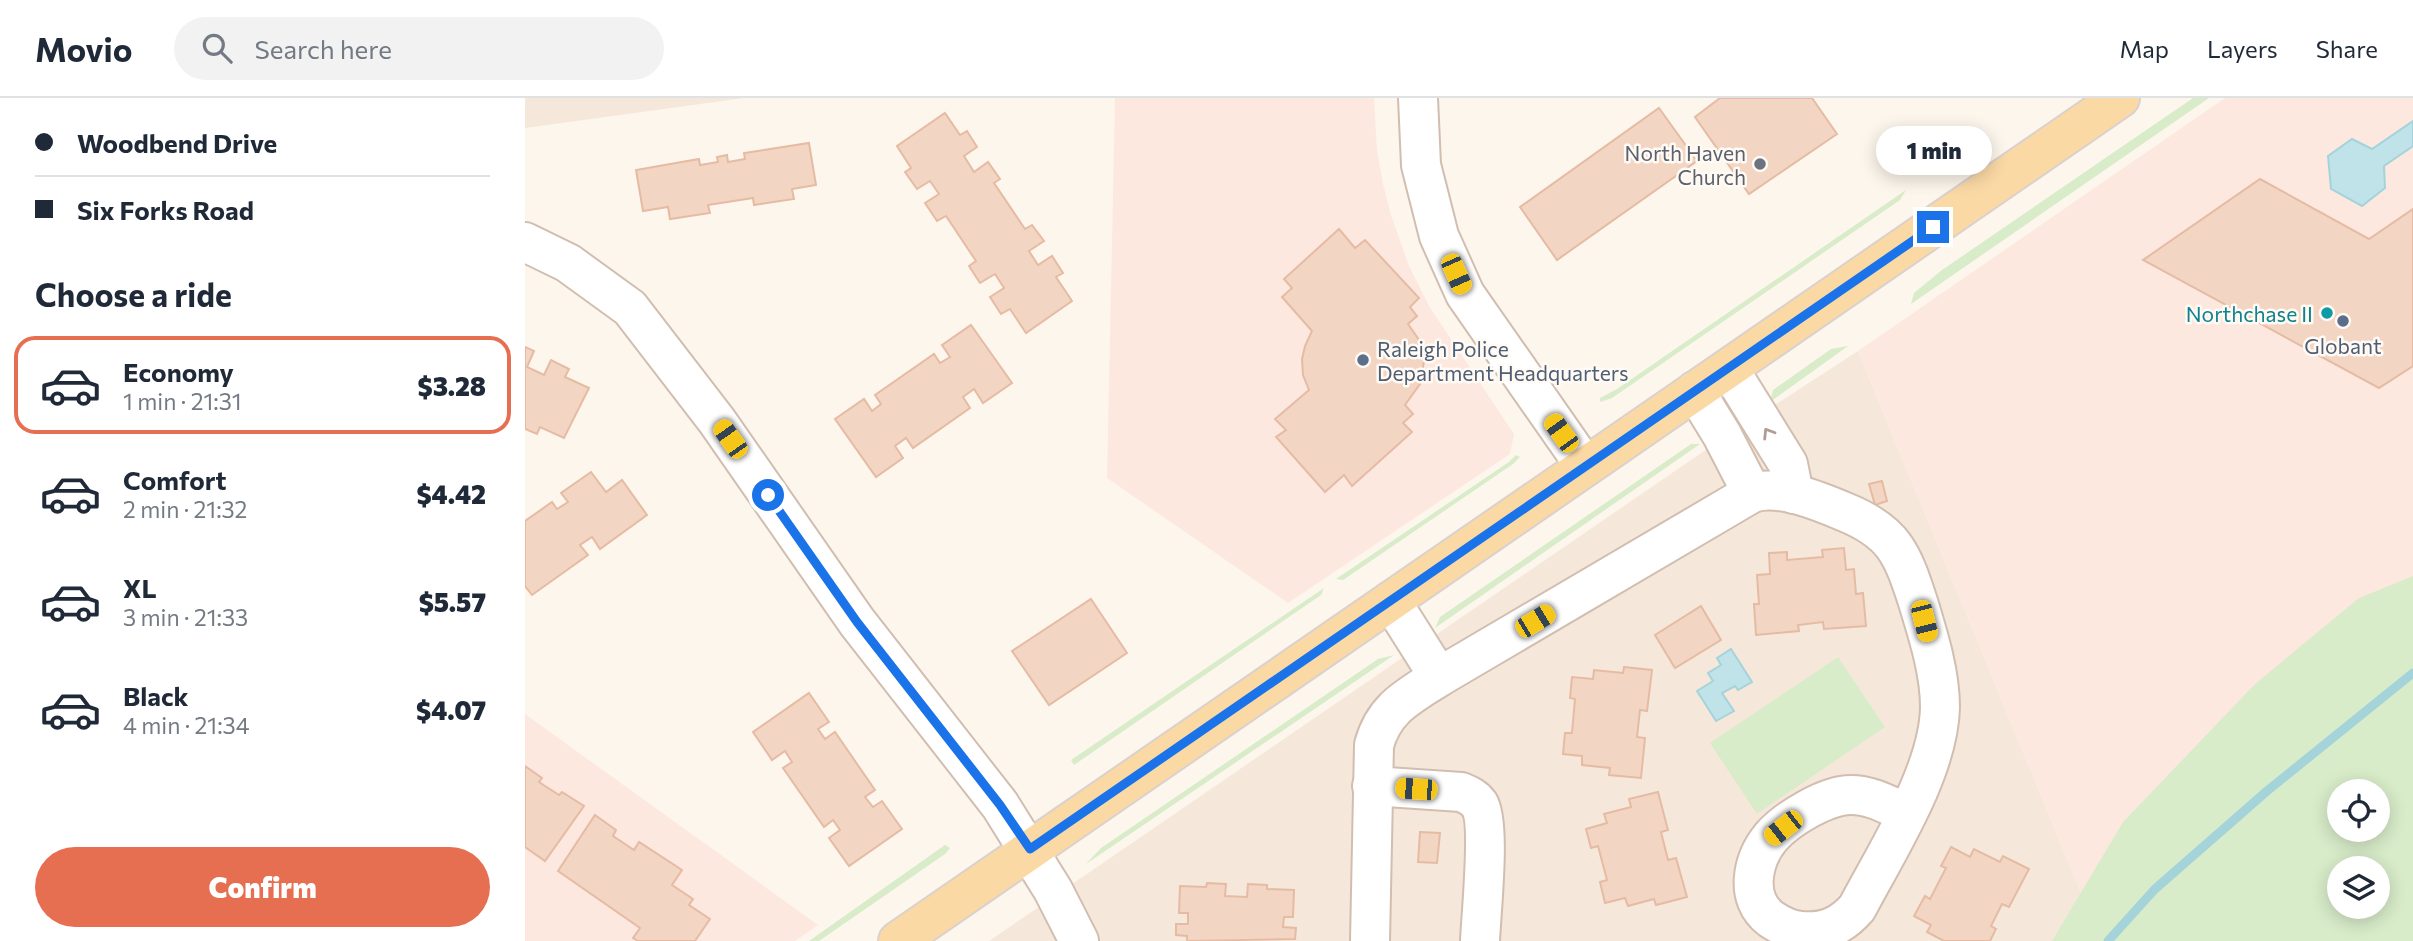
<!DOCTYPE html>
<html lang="en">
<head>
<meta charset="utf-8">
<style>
	body { margin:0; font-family:Commissioner,sans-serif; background:#f2f2f3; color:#1f2937; height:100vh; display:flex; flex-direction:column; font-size:26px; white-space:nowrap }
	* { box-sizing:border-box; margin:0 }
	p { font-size:23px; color:#747a83 }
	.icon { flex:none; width:38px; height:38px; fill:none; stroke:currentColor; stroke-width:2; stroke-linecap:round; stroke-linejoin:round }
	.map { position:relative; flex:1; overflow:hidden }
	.side { display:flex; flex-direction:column; background:#fff; width:525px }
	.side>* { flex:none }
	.top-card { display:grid; align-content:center; height:154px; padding:0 35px; background:#fff }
	.fabs { position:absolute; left:1802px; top:681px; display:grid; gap:14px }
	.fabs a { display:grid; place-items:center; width:63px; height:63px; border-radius:50%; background:#fff; box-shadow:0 4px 18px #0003; font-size:35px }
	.end { position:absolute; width:32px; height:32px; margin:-16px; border:9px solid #1a73e8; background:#fff; box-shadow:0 0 0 4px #fff }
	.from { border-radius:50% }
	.bubble { position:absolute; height:49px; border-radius:24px; background:#fff; box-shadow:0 4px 18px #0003; font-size:23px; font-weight:800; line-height:49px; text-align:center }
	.car { position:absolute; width:21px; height:42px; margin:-21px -10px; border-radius:9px; box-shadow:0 0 5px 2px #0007; background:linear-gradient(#f5c518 24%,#345 0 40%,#f5c518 0 76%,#345 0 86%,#f5c518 0) }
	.top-card b { display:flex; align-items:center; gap:24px; height:66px; font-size:26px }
	.top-card b+b { border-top:2px solid #e0e1e3 }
	.top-card i { width:18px; height:18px; background:#1f2937 }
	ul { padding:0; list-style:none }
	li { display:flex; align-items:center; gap:21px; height:98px; margin:0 14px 10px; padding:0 21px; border:4px solid transparent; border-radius:21px }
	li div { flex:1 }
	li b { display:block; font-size:26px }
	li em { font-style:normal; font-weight:800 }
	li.active { border-color:#e76f51 }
	li>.icon { width:63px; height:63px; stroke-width:1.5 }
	h2 { padding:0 35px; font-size:32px; line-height:84px }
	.action { display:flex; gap:14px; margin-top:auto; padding:14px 35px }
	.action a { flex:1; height:80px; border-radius:42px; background:#e76f51; color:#fff; font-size:28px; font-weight:800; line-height:80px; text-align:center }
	header { display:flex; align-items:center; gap:42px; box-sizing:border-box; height:98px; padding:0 35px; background:#fff; border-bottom:2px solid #e0e1e3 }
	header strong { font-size:33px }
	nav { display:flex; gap:38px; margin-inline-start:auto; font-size:24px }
	.search { width:490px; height:63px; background:#f2f2f3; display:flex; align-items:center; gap:18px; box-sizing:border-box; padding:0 24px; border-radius:38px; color:#747a83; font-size:26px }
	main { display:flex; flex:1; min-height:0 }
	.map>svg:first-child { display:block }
	.residential { fill:#f5e8da }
	.commercial { fill:#fde8e0 }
	.green { fill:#d8ecc9; fill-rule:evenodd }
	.water { fill:#bfe3e8; stroke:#a5d3da; stroke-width:2 }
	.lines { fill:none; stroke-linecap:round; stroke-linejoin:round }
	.stream { stroke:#a5d3da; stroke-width:9 }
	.building { fill:#f3d5c3; stroke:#e6bba3; stroke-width:2 }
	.minor-casing { stroke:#d1beb0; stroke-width:42 }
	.major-casing { stroke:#dad1cd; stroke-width:42 }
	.minor { stroke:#fff; stroke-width:38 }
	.major { stroke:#fbd9a5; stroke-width:38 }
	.oneway { stroke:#af9d94 }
	.route { stroke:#1a73e8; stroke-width:9 }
	.worship-dot { fill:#6b7280; stroke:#fffaf3; stroke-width:2.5 }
	.culture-dot { fill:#0f9aa8; stroke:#fffaf3; stroke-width:2.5 }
	.service-dot { fill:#5c6f8a; stroke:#fffaf3; stroke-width:2.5 }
	.labels { text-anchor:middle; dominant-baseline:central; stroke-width:5; stroke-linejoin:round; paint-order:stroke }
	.worship-label { font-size:21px; fill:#5b616d; stroke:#fffaf3; text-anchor:end }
	.culture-label { font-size:21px; fill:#0d838f; stroke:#fffaf3; text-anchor:end }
	.service-label { font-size:21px; fill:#4e5e75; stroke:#fffaf3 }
</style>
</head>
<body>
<header>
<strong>Movio</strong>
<div class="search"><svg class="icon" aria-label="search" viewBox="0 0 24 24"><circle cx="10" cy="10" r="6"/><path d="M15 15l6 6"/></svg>Search here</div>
<nav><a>Map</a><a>Layers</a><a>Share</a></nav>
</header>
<main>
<section class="side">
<div class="top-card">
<b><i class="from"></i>Woodbend Drive</b>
<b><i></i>Six Forks Road</b>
</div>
<h2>Choose a ride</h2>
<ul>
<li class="active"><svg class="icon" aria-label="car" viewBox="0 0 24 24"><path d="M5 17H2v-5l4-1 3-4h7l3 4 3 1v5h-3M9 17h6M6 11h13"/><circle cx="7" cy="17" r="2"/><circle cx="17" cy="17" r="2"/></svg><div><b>Economy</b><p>1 min · 21:31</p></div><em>$3.28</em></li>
<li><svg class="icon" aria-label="car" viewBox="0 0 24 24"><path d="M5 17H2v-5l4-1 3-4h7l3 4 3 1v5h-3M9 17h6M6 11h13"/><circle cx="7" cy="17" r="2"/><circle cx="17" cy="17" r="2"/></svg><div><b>Comfort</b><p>2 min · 21:32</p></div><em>$4.42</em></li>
<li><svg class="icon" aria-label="car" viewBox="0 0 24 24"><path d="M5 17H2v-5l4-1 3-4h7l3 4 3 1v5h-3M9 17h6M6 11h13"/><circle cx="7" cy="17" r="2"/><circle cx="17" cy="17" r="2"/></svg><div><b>XL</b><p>3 min · 21:33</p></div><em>$5.57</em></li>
<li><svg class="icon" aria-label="car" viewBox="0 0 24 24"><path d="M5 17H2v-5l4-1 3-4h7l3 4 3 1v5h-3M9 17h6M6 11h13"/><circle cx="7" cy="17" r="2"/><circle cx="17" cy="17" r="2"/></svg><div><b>Black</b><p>4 min · 21:34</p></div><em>$4.07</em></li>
</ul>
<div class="action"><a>Confirm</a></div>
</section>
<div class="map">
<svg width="1888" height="843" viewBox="0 0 1888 843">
	<rect width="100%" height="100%" fill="#fdf6ec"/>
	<g class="residential">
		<path d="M0 0H219L0 30Z"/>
		<path d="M1333 253 1576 843H464L1185 349Z"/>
	</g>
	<g class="commercial">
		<path d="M590 0H849L852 52 858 86 866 117 884 168 904 208 989 336 985 356 763 505 582 380Z"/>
		<path d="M1700 0H1888V575L1576 843 1333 253Z"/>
		<path d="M0 616 293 827 270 843H0Z"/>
	</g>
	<g class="green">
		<path d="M1668 0H1684L1386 206 1389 195 1417 172Z"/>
		<path d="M1381 92 1375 102 1087 300 1075 304V300L1092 291Z"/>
		<path d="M1323 248 1245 304 1248 292 1306 251Z"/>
		<path d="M1166 346H1175L910 530 915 519Z"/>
		<path d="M991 357 995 359 988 366 818 482 811 481 984 364Z"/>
		<path d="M1888 478V843H1527L1598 724 1730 586 1834 500ZM1815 693H1853V732H1815ZM1815 770H1853V808H1815Z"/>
		<path d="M799 490 796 497 549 667 546 662Z"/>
		<path d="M869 557 561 766 576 750 853 561Z"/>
		<path d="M1313 559 1360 629 1232 716 1185 645Z"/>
		<path d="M420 747 425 750 420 756 294 843H284Z"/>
	</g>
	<g class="water">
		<path d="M1888 23V48L1859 68 1860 90 1837 108 1806 91 1803 58 1827 41 1847 51Z"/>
		<path d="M1206 551 1227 584 1213 592 1210 588 1197 595 1209 613 1191 623 1172 593 1188 583 1183 575 1196 567 1192 560Z"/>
	</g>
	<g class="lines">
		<path class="stream" d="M1583 843 1630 791 1742 693 1888 575"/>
	</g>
	<g class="building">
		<path d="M1195 0H1287L1312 36 1224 96 1170 19Z"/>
		<path d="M1134 10 1172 63 1032 162 995 109Z"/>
		<path d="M420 15 435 37 442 33 452 49 439 58 449 74 463 64 475 81 469 85 500 131 507 127 519 143 504 153 513 167 527 158 538 175 531 179 547 203 501 235 485 211 476 216 465 199 479 190 470 176 455 185 444 168 451 163 421 118 412 123 400 105 414 96 405 83 392 91 380 74 386 70 372 48Z"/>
		<path d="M284 45 291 87 267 91 269 101 229 107 228 100 183 107 185 115 145 121 143 109 118 113 111 72 174 61 175 67 193 64 192 59 202 57 203 64 220 61 219 55Z"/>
		<path d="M1735 81 1844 141 1888 111V268L1854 290 1618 162Z"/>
		<path d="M814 131 830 150 840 142 894 200 885 209 892 218 883 226 894 242 899 263 895 286 880 307 888 316 878 325 887 334 827 388 819 377 800 394 751 339 761 332 750 321 784 292 778 277 777 261 780 248 787 233 757 199 767 190 759 181Z"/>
		<path d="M446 227 487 285 458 305 449 291 438 299 445 310 388 350 381 340 370 348 378 360 351 379 310 321 339 301 347 313 356 306 350 297 409 256 415 265 425 259 417 247Z"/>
		<path d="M0 249 9 253 2 269 19 277 26 262 44 271 40 279 64 290 39 340 15 329 12 336 0 331Z"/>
		<path d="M66 374 81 394 97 382 122 417 75 451 67 439 55 447 63 457 7 497 0 488V423L27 404 32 411 43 404 36 395Z"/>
		<path d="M1357 383 1362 403 1350 407 1344 386Z"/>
		<path d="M1319 450 1321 472 1329 471 1331 496 1338 495 1341 528 1299 531 1298 524 1273 527 1274 533 1231 537 1229 506H1234L1232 477 1245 476 1244 455 1262 454V462L1298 459 1297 452Z"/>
		<path d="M566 501 602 555 524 607 487 553Z"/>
		<path d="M1176 508 1196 542 1150 570 1130 537Z"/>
		<path d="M1099 569 1127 572 1122 613 1115 612 1112 639 1120 640 1116 680 1084 677 1085 670 1057 667V658L1038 656 1040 635H1047L1050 601 1045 600 1047 579 1068 581 1069 572 1098 575Z"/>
		<path d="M284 595 304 624 293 631 300 641 310 634 350 692 340 699 348 709 357 703 377 731 324 768 304 740 315 732 308 722 299 729 258 670 267 664 260 653 247 662 228 634Z"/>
		<path d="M0 668 17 680 14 684 34 697 37 694 59 708 20 763 0 749Z"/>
		<path d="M1133 694 1143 732 1136 734 1143 762 1151 760 1162 799 1131 807 1129 801 1103 808 1100 800 1080 805 1075 784 1082 782 1073 748 1066 750 1061 731 1082 725 1079 716 1106 709 1104 701Z"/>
		<path d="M70 717 91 732 88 738 109 752 114 744 157 772 147 787 168 801 164 807 185 821 170 843H113L108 840 115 830 33 773Z"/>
		<path d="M895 734 915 735 912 765 893 764Z"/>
		<path d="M1426 749 1445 759 1449 751 1475 764 1478 758 1504 771 1484 809 1477 806 1466 828 1471 831 1465 843H1419L1402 834 1406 827 1389 818 1400 798 1405 801 1421 770 1416 768Z"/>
		<path d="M682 785 701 786 700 798 722 799 723 786 742 787V791L769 792 768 819H759L758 829 771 830 770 841 662 843V838L651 837V826H663V815H654L655 788 681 789Z"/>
	</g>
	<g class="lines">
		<g class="minor-casing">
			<g id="minor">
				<path d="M893 0 896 67 914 138 940 196 1060 368"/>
				<path d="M0 144 43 165 105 210 192 323 332 524 475 707 528 792 554 843"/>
				<path d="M1204 271 1263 366 1269 396"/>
				<path d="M1170 293 1197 337 1227 395"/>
				<path d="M866 503 914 579"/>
				<path d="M847 688 936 694C943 697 949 699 954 706 966 724 956 817 955 843"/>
				<path d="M845 843 849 647C859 610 883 599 914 579L1227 395C1253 386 1294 403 1320 414 1369 434 1377 455 1393 504 1403 537 1415 574 1415 609 1414 673 1362 753 1332 810 1316 828 1300 835 1276 833 1265 832 1255 827 1246 821 1219 801 1227 762 1246 739 1262 721 1301 697 1326 697 1346 697 1363 707 1381 715"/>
			</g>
		</g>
		<g class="major-casing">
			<path id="major" d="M373 843 1595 0"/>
		</g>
		<use href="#minor" class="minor"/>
		<use href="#major" class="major"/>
	</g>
	<defs><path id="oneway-chevron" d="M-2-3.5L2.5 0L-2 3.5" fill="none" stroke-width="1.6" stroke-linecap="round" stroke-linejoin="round" transform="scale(1.75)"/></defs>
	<use class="oneway" href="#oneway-chevron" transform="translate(1243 335) rotate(-122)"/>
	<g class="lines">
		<path class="route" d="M243 397 332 524 475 707 505 751 1408 129"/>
	</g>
	<circle class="worship-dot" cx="1235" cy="66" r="7"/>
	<circle class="culture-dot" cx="1802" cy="215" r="7"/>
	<g class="service-dot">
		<circle cx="1818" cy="223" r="7"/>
		<circle cx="838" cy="262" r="7"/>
	</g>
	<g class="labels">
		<g class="worship-label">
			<text x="1221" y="54">North Haven<tspan x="1221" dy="24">Church</tspan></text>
		</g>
		<g class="culture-label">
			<text x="1788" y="215">Northchase II</text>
		</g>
		<g class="service-label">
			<text x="1818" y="247">Globant</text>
			<text x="852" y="250" text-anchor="start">Raleigh Police<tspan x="852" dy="24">Department Headquarters</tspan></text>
		</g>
	</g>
</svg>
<div class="fabs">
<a><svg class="icon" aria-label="locate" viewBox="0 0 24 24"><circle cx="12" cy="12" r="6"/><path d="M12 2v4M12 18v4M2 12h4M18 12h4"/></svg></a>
<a><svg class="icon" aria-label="layers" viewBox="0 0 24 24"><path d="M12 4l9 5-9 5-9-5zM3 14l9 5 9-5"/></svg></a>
</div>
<i class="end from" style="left:243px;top:397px"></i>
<i class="end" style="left:1408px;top:129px"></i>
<div class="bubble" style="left:1351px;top:28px;width:116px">1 min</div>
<i class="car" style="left:931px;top:176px;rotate:156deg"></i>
<i class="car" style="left:1036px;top:335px;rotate:324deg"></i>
<i class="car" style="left:205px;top:341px;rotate:325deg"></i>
<i class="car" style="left:1010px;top:523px;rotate:59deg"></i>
<i class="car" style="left:1399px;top:523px;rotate:166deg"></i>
<i class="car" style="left:891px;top:691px;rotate:274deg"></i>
<i class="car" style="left:1258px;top:730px;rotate:232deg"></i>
</div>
</main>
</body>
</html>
